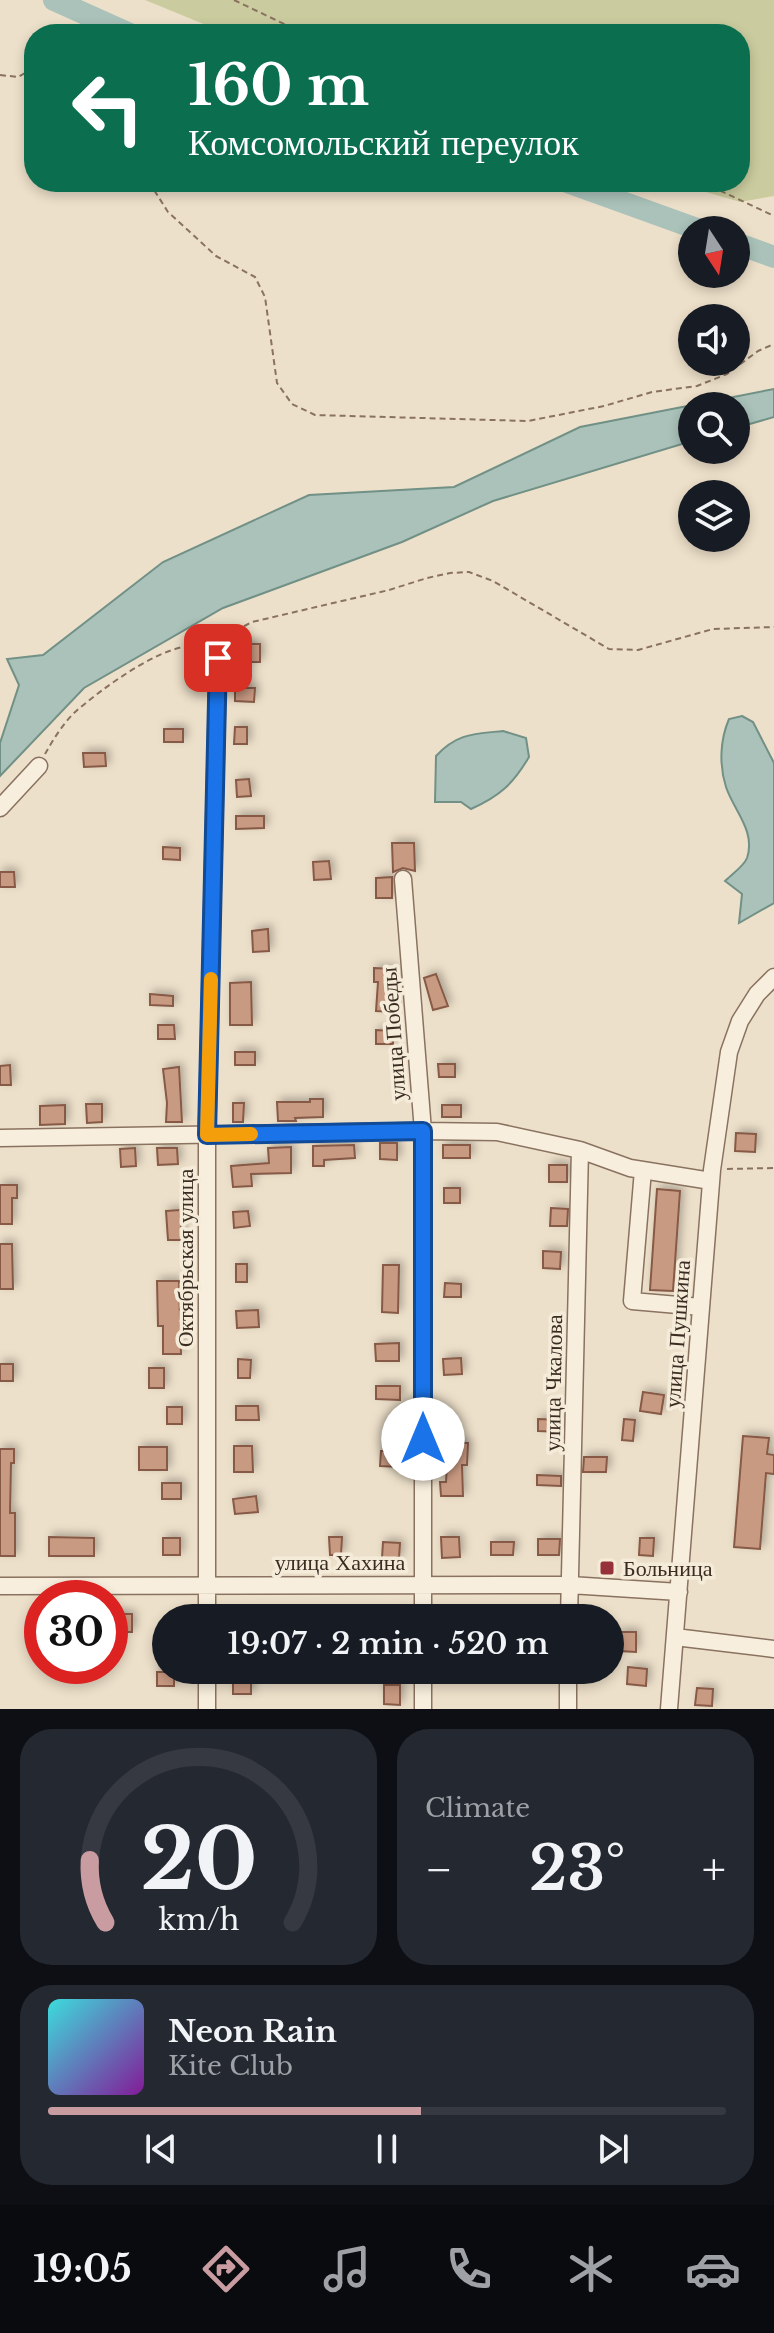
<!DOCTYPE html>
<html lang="en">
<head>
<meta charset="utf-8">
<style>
  body { margin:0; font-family:"Libre Baskerville",serif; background:#242831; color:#f1f3f6; height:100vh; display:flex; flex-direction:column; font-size:30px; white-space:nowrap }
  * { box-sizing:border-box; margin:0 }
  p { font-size:26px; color:#9ea1a6 }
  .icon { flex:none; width:44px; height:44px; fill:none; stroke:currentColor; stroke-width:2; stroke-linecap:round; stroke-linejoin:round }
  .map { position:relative; height:1709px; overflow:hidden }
  .details { display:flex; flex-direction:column; gap:20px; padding:20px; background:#0d0f14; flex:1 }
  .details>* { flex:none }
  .top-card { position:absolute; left:24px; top:24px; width:726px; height:168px; border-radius:32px; box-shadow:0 4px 12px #0003; background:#0b6e4f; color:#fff; overflow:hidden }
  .needle { width:52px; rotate:168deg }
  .fabs { position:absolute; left:678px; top:216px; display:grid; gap:16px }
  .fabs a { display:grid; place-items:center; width:72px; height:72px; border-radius:50%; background:#171b24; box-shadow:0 4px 12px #0003; font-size:40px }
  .speed { position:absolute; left:24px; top:1580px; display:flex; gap:16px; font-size:40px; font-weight:700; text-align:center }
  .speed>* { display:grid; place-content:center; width:104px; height:104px; border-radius:50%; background:#171b24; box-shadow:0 4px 12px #0003; line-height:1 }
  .speed .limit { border:12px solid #d22; background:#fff; color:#111 }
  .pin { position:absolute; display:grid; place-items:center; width:68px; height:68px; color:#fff; margin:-34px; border-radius:16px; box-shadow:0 4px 12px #0006 }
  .me { position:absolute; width:88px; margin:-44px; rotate:0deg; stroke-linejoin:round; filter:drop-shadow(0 0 6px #0008) }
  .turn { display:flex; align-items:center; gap:28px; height:168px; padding:0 32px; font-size:36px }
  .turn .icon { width:104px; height:104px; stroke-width:2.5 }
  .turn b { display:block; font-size:56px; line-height:68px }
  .big { font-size:60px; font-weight:600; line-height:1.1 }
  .details .card { flex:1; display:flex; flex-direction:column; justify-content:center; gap:12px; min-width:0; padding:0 28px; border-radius:32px; background:#242831 }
  .details .dial { align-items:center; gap:0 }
  .dial svg { height:208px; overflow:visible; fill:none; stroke:#363941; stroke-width:7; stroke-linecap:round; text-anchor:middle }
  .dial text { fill:#f1f3f6; stroke:none }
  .song { display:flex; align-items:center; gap:24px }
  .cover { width:96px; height:96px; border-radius:12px; background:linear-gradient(135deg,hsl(180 70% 55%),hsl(290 70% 35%)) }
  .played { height:8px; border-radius:4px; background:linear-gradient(90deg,#c89ca1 55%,#363941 55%) }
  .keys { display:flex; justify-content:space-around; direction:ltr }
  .heat { display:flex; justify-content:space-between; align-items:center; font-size:44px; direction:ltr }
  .details .tiles { flex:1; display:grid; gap:20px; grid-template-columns:1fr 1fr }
  .card:last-child { grid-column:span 2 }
  .trip { position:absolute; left:152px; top:1604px; width:472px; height:80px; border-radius:40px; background:#171b24; box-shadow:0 4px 12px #0003; font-weight:600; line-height:80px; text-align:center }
  .dock { display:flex; height:128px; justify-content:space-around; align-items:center; background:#090b0e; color:#9ea1a6 }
  .dock .icon { width:56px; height:56px }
  .dock .active { color:#c89ca1 }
  .dock b { font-size:36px; color:#f1f3f6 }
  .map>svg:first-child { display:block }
  .green { fill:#cacb9e }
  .water { fill:#aac2b9; stroke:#719086; stroke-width:2 }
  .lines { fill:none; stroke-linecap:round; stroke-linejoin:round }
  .river { stroke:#aac2b9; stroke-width:22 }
  .building { fill:#c99a82; stroke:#875a46; stroke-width:2; filter:url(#shadow) }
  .minor-casing { stroke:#89725f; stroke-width:19 }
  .path { stroke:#89725f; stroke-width:2; stroke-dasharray:6 4; stroke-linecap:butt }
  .minor { stroke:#f8eedd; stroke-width:16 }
  .route-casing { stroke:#114b97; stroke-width:20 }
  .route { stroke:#1a73e8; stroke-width:14 }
  .slow { stroke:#f59e0b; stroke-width:14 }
  .poi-dot { fill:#96313a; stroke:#f5ebd9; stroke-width:3 }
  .labels { text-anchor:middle; stroke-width:7; stroke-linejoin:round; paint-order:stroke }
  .street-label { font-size:22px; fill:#3b2c22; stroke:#f5ebd9 }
  .poi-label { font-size:22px; fill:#3b2c22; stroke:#f5ebd9; text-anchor:start }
</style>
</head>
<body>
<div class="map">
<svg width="774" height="1709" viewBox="0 0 774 1709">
  <defs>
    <filter id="shadow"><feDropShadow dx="3.5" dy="-3.5" stdDeviation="4" flood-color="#0004"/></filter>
  </defs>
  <rect width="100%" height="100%" fill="#ede0ca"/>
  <path class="green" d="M145,0H774V196L740,202L672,182H740V34H228Z"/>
  <path class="water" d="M774,389V417L736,428V406H692V441L493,501L402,542L223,608L84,688L0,776V743L19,685L7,659L43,655L163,562L309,495L454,487L580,427Z
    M742,716L753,722L774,763V903L739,923L742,894L725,881C731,875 744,866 747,858C756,831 734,811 726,787C719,765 720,740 729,719Z
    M503,731L526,738L529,757C513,784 500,796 471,809L461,802H435L436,756C457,733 474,734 503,731Z"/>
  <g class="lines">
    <path class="river" d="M54,0L130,34
      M567,182L700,230
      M736,243L774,257"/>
  </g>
  <path class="building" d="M237,644H260V662H237Z
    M235,688H255L254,702L235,701Z
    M235,727H247V744H234Z
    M164,729H183V742H164Z
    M83,753H105L106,766L84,767Z
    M249,779L251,796L237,797L236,780Z
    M236,816H264V828L236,829Z
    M392,843H414L415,871L403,868L393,872Z
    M163,847L180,848V860L163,859Z
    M329,861L331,879L314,880L313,862Z
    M0,872H14L15,887H0Z
    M392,877V898H376V878Z
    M268,929L269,951L253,952L252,931Z
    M374,968L394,969L393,1012L376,1011L378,982H374Z
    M436,974L448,1006L433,1010L424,978Z
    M251,982L252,1025H230V983Z
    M150,994L173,996V1006L150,1005Z
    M158,1025H174L175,1039H158Z
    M376,1030L393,1031V1044H376Z
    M235,1052H255V1065H235Z
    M438,1064H455V1077H439Z
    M10,1065L11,1085H0V1066Z
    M179,1067L182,1122H166L167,1103L163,1069Z
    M310,1099H323V1117L295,1118L296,1121H278L277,1102H310Z
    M233,1103H244L243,1122H233Z
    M86,1104H102V1122L87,1123Z
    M65,1105V1124L40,1125V1106Z
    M442,1105H461V1117H442Z
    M736,1133L756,1134L755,1152L735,1151Z
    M380,1143H397V1160L380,1159Z
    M354,1145L355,1158L324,1160V1166H313V1146Z
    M443,1145H470V1158H443Z
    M291,1147V1173L251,1174L252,1186L233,1187L231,1166L269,1163L268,1148Z
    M135,1148L136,1166L121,1167L120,1149Z
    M157,1148H177L178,1164L158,1165Z
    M549,1165H567V1182H549Z
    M0,1185H17V1198H12V1224H0Z
    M444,1188H460V1203H444Z
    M657,1189L680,1191L673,1291L650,1290Z
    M551,1208L568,1209L567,1226H550Z
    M180,1210L182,1240H168L166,1211Z
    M248,1211L250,1226L234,1228L233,1212Z
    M0,1244H12L13,1289H0Z
    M543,1251L561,1252L560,1269L543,1268Z
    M236,1264H247V1282H236Z
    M383,1265H399L398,1313L382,1312Z
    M157,1281H179L181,1354H163V1326H158Z
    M445,1283L461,1284V1297H444Z
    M258,1310L259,1327L237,1328L236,1311Z
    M399,1343V1361H376L375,1344Z
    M461,1358L462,1374L444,1375L443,1359Z
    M238,1359L251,1360L250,1378H238Z
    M0,1364H13V1381H0Z
    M149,1368H164V1388H149Z
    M376,1386H400V1400L376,1399Z
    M643,1392L664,1395L661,1414L640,1411Z
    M236,1406H258L259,1420H236Z
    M167,1407H182V1424H167Z
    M538,1419L562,1420V1432L538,1431Z
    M624,1419L635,1420L633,1441L622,1440Z
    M387,1426H400V1467L380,1466L381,1451H386Z
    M743,1436L769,1438L767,1454L774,1455V1474L766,1473L760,1549L734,1547Z
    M448,1443H468L467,1465H462L463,1496H441L440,1482H446Z
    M234,1446H252L253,1472H234Z
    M139,1447H167V1470H139Z
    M0,1449H14V1463H11L10,1513H15V1556H0Z
    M584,1457H607L606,1472H583Z
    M537,1475L561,1476V1486L537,1485Z
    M162,1483H181V1499H162Z
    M256,1496L258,1512L235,1514L233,1499Z
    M49,1537L94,1538V1556H49Z
    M329,1537H342L341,1555H330Z
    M441,1537H459L460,1557L442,1558Z
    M163,1538H180V1555H163Z
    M640,1538H654L653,1556L639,1555Z
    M538,1539H560L559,1555H538Z
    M383,1542L400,1543L399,1559L382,1558Z
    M491,1542H514L513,1555H491Z
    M114,1614H132V1632H114Z
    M620,1632H636V1652L619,1651Z
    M628,1667L647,1669L646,1686L627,1684Z
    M157,1672H174V1686H157Z
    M233,1680H251V1694H233Z
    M384,1685H400V1705L384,1704Z
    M697,1688L713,1689L712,1706L695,1705Z"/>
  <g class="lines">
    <defs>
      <path id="minor" d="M0,808L39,766
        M403,879L423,1131V1618
        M0,1138L423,1131L497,1132L580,1150L630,1168L711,1181
        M643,1170L632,1301L701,1307
        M0,1586L570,1585L679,1592
        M207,1618V1135L218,658
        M569,1618L580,1150
        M675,1637L774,1649
        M207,1709V1670
        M423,1709V1670
        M568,1709V1670
        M669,1709L712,1170L729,1052L740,1021L757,994L774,977"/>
    </defs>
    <use href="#minor" class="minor-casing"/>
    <path class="path" d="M234,0L305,34
      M0,75L18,77L34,68
      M149,182L168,212L216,256L255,277L265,297L277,383L292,404L315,415L528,421L604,406L652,392L697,386L727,374L758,351L774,344
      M702,182L774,216
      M220,644L235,631L252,622L389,590L427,578L450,573L469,572L493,581L609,649L638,650L713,629L774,627
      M45,754C53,740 62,725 74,713C96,693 179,629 208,650
      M727,1169L774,1168"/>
    <use href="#minor" class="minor"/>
  </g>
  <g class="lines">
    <defs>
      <path id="route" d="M218,658L207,1135L423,1131V1439"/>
    </defs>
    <use href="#route" class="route-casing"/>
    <use href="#route" class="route"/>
    <path class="slow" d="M211,979L207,1135L251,1134"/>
  </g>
  <rect class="poi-dot" x="599" y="1560" width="16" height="16" rx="4"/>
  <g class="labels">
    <g class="street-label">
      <text transform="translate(393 1034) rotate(-94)" y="8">улица Победы</text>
      <text transform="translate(185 1258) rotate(-90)" y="8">Октябрьская улица</text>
      <text transform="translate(677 1334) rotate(-86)" y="8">улица Пушкина</text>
      <text transform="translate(553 1383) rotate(-89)" y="8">улица Чкалова</text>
      <text x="340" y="1570">улица Хахина</text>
    </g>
    <g class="poi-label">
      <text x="623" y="1576">Больница</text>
    </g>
  </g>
</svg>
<div class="fabs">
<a><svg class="needle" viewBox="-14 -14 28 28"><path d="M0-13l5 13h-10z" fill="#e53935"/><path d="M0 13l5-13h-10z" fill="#9ea1a6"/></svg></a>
<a><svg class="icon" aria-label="sound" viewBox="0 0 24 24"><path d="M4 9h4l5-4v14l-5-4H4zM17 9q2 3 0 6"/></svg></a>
<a><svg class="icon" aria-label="search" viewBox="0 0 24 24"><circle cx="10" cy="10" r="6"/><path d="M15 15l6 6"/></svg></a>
<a><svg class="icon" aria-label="layers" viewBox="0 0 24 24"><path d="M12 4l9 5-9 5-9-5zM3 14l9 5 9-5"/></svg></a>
</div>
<div class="speed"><div class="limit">30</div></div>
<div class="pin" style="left:218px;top:658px;background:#d93025"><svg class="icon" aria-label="arrive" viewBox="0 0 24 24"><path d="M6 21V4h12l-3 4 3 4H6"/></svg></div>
<svg class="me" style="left:423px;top:1439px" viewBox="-20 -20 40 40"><circle r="19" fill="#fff"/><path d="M0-13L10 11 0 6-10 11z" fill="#1a73e8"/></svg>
<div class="trip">19:07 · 2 min · 520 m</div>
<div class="top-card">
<div class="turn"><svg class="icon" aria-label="left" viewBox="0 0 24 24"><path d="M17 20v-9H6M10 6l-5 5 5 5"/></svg><div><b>160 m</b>Комсомольский переулок</div></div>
</div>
</div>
<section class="details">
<div class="tiles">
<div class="card dial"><svg viewBox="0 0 100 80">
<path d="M14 69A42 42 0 1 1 86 69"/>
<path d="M14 69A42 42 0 0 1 8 45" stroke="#c89ca1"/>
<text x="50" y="56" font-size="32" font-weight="700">20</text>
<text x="50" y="72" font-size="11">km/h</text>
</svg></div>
<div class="card"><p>Climate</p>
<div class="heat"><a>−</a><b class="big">23°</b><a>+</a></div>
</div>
<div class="card">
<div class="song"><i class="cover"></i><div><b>Neon Rain</b><p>Kite Club</p></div></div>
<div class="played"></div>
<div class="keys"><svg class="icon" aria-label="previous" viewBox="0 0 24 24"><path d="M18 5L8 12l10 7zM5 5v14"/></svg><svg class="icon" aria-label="pause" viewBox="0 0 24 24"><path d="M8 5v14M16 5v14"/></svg><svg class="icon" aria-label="next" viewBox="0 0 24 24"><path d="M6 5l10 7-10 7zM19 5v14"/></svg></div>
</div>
</div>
</section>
<nav class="dock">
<b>19:05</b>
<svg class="icon active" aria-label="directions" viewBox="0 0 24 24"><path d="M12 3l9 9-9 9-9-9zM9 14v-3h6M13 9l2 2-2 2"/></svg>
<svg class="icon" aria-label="music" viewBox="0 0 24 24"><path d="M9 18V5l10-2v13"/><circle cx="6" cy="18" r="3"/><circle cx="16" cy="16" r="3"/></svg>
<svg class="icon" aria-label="phone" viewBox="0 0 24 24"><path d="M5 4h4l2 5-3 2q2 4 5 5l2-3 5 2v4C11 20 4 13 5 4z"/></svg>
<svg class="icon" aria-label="climate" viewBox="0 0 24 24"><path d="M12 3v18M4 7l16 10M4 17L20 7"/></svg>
<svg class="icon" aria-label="car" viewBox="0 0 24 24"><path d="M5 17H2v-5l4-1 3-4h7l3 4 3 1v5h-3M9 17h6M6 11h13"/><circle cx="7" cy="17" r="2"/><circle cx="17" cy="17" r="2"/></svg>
</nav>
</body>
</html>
